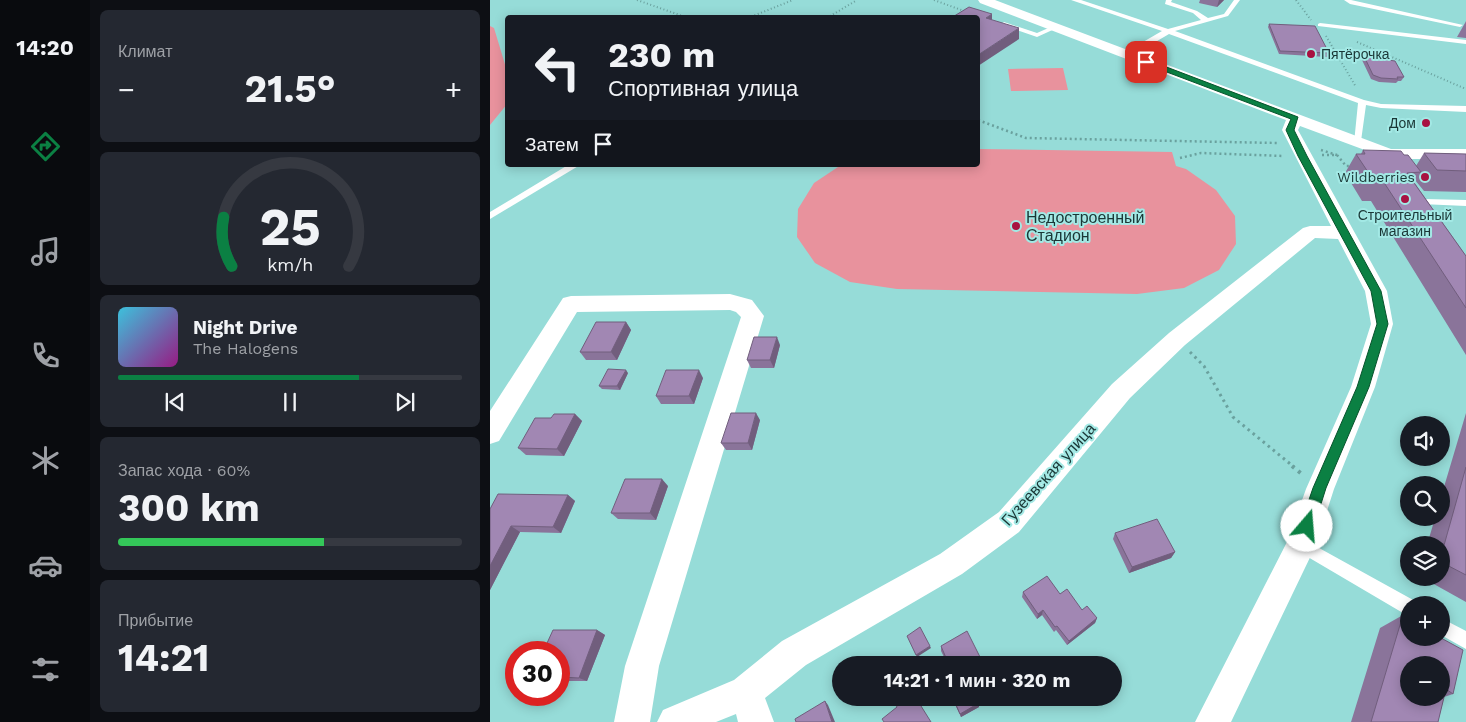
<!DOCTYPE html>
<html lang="ru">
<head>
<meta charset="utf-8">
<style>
  body { margin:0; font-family:"Work Sans",sans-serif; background:#242831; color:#f1f3f6; height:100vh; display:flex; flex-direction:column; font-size:19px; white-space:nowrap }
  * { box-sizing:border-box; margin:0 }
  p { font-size:16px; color:#9ea1a6 }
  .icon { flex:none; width:28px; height:28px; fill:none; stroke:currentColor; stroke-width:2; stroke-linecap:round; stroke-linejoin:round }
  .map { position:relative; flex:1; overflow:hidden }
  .panel { display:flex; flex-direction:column; gap:10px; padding:10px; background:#0d0f14; width:400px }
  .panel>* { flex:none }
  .guide { position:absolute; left:15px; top:15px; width:475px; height:152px; border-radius:5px; box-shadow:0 2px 12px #0003; background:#171b24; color:#f1f3f6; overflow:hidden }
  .tools { position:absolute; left:910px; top:416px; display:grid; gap:10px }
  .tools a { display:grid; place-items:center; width:50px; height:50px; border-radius:50%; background:#171b24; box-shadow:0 2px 12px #0003; font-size:25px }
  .speed { position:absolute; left:15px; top:641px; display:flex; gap:10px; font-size:25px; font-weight:700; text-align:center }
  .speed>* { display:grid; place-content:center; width:65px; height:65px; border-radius:50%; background:#171b24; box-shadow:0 2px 12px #0003; line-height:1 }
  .speed .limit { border:8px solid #d22; background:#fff; color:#111 }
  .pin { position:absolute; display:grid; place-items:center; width:42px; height:42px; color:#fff; margin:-21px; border-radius:10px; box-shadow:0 2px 8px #0006 }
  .me { position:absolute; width:55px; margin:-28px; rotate:18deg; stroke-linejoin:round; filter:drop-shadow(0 0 4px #0008) }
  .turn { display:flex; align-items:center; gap:18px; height:105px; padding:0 20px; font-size:22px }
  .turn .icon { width:65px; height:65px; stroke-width:2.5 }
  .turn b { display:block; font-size:35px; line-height:42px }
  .then { display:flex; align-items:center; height:48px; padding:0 20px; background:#0003; gap:10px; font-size:19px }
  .big { font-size:38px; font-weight:700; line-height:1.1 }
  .panel .card { flex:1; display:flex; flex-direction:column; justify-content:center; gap:8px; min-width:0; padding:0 18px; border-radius:8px; background:#242831 }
  .panel .dial { align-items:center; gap:0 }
  .dial svg { height:130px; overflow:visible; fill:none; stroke:#363941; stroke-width:7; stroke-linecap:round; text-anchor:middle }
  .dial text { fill:#f1f3f6; stroke:none }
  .song { display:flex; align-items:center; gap:15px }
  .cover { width:60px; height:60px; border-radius:8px; background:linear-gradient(135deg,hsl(190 70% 55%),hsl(310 70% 35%)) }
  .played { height:5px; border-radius:2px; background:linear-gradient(90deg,#0b8043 70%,#363941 70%) }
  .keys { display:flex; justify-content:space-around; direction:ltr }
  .heat { display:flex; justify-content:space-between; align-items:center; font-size:28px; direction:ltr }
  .charge { height:8px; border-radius:4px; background:linear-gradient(90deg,#34c759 60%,#363941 0) }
  .trip { position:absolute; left:342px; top:656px; width:290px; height:50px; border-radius:25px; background:#171b24; box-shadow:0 2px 12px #0003; font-weight:700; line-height:50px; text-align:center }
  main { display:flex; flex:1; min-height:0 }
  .tab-bar { display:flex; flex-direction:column; width:90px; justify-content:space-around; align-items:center; background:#090b0e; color:#9ea1a6 }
  .tab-bar .icon { width:35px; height:35px }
  .tab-bar .on { color:#0b8043 }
  .tab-bar b { font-size:22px; color:#f1f3f6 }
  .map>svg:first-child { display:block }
  .green { fill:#e8929d }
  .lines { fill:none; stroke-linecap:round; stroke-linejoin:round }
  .path-far3 { stroke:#6aa19e; stroke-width:2; stroke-dasharray:1 2.5; stroke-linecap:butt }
  .path-far2 { stroke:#6aa19e; stroke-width:2.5; stroke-dasharray:2 3; stroke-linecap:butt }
  .path-far1 { stroke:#6aa19e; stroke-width:3; stroke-dasharray:2.5 4; stroke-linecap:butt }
  .path { stroke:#6aa19e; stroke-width:4; stroke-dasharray:3 5; stroke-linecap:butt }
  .lane { fill:#fff; fill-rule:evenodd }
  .street { fill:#fff; fill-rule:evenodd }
  .wall { fill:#8a749a }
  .shaded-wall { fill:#715e7d }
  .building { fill:#a187b3; stroke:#715e7d; fill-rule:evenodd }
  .route { fill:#0b8043; stroke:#07532c }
  .poi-dot { fill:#a81241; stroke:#a3e9e5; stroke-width:2 }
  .labels { text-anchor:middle; stroke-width:4; stroke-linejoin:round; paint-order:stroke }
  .far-poi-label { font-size:14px; fill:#1a3736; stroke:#a3e9e5; text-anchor:end }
  .poi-label { font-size:16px; fill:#1a3736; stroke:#a3e9e5; text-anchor:start }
  .street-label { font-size:16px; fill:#1a3736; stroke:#a3e9e5 }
</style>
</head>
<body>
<main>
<nav class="tab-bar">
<b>14:20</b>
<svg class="icon on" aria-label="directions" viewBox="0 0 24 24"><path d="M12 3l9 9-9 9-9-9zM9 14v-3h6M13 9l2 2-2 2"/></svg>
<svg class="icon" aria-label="music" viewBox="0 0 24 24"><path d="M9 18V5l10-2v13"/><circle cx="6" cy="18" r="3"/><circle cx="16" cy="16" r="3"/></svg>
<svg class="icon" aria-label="phone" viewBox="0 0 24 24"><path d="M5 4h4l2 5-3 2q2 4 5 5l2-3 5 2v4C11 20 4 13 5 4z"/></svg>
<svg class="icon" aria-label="climate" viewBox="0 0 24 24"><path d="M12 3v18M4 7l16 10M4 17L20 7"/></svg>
<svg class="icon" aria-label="car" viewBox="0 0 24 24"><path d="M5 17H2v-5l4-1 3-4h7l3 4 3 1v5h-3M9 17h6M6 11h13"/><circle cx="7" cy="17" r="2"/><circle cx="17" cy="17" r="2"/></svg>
<svg class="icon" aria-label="filters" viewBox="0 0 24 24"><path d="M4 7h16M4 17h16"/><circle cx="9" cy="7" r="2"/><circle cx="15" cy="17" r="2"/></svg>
</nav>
<section class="panel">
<div class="card"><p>Климат</p>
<div class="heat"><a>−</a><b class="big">21.5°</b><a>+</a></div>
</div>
<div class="card dial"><svg viewBox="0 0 100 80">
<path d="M14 69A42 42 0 1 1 86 69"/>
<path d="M14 69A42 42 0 0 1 9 39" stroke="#0b8043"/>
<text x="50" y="56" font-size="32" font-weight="700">25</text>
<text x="50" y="72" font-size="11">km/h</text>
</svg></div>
<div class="card">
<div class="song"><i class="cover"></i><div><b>Night Drive</b><p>The Halogens</p></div></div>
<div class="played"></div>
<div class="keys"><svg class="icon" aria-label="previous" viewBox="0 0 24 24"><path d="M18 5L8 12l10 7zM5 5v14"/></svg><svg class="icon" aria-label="pause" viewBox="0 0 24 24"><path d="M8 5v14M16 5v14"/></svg><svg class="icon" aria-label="next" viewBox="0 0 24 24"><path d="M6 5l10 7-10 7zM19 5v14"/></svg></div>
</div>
<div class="card"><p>Запас хода · 60%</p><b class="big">300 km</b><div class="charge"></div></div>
<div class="card"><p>Прибытие</p><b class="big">14:21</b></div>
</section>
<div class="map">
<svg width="976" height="722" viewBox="0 0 976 722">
  <rect width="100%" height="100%" fill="#96dcd8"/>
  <path class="green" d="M0,26L4,28L17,71L18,103L0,125Z
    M573,68L578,90L521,91L518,69Z
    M488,149L682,152L686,166L696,169L726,190L745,216L746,244L729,270L694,288L647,294L407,289L360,282L325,263L307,237L308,209L324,183L351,165H488Z"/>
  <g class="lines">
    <path class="path-far3" d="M147,0L198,18
      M444,0L474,11
      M806,0L821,20
      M258,18L303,0
      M337,18L367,0
      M836,36L866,87
      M867,42L976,89"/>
    <path class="path-far2" d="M488,120L536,138L788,143
      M831,150L847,155
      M832,155H847L856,166H863
      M690,158L711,153L794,156"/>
    <path class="path-far1" d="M700,352L714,366L743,417L804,467"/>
    <path class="path" d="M802,466L813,475"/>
    <path class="lane" d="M581,0H591L678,29L711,20L703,13L675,4L676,0H682L681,2L707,11L718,18L734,14L744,0H750L738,16L685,31L874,100L891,104L976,106V112L891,108L876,105L871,141L867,144L864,143L868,103L679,34L640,57H634V53L672,31Z
      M854,0H861L973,25L970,27L860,4Z
      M514,22L547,33L563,26L569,27L547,37L512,25L511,24Z
      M830,23L976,40V44L828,26V24Z
      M78,165H90L0,219V212Z
      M934,199L976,200V206L931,204L929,202Z
      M811,538L925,601L926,605H919V615L913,613L806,550L803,545L806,540Z
      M951,618L976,631V649L951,635Z"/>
    <path class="street" d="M488,0H505L901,149H976V159H899L810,126L808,130L897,291L903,324L885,387L844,489L826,545L741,722H705L798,540L816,489L861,387L881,324L875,291L848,239L825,238L695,345L640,398L529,532L472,574L316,665L275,698L284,722H248L246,714L226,722H167L173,710L244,680L292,641L450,554L509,512L622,384L679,333L813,228L820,226H841L792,130L796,120L490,3Z
      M240,294L262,300L274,316L169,666L160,722H124L135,666L251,317L246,312L240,310L87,312L9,441L0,444V411L73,298L81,296Z"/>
  </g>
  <path class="wall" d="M710,0H734L727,7L709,3Z
    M976,21V38L967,37L975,23Z
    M779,24L839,53L837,57L789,54L778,27Z
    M874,56L898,60L914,77L911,81H908L906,83L889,82L881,79L872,60Z
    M873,150L914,155L926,166L934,153L976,154V192L934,191L925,180L924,182L976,256V355L881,201H872L855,173L866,154H871Z
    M136,322L141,330L127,360H96L90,352Z
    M290,345L284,368H261L257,360Z
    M138,373L130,390L112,389L109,386Z
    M213,378L204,404H171L166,396Z
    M976,413V602L933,578H951V545H937L945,518H951V497Z
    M85,414L92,421L74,456L36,455L28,448Z
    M270,420L262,450H236L231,443Z
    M178,486L166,520L128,519L121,513Z
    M78,495L85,501L71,533L30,532L0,590V509Z
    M625,533L685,552L681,558L639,573L623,539Z
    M533,592L570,594L592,610L607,618L605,623L577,645L566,630L564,632L552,615L547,619L532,597Z
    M913,615L963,694L954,697L948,722H861L890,628Z
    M107,630L115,635L97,681H69V652Z
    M451,646L494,665H458L451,651Z
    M462,698H486L489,703V707L471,717Z"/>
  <path class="shaded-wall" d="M729,0H734L727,7Z
    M502,14V25L496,18Z
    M529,28V39L488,66V55Z
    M136,322L141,330L127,360L121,352Z
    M287,337L290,345L284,368L280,360Z
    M136,370L138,373L130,390L127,386Z
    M209,370L213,378L204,404L199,396Z
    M266,413L270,420L262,450L258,443Z
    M85,414L92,421L74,456L67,449Z
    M172,479L178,486L166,520L160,513Z
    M78,495L85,501L71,533L63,527Z
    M21,526L30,532L0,590V566Z
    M685,552L681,558L639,573L642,567Z
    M553,610L552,615L547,619L548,614Z
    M607,618L605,623L577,645L579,641Z
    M107,630L115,635L97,681L89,678Z
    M440,646L441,648L427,657L426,655Z
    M335,701L338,705L345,722H342Z
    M489,703V707L471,717L470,714Z"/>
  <path class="building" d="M479,7L502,14L496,18L529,28L488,55V18H461Z
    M779,24L825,26L839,53L790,51Z
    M874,56L897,58L898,60L905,61L914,77H907L908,79L891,78L883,75Z
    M873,150L911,151L914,155H918L931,172L917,173L976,256V308L893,181H884L866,154H875Z
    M934,153L976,154V171L947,170Z
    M106,322H136L121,352H90Z
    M264,337H287L280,360H257Z
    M118,369L136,370L127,386H109Z
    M176,370H209L199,396H166Z
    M241,413H266L258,443H231Z
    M64,414H85L67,449L28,448L45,418H61Z
    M976,467V575L951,562V556Z
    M135,479H172L160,513H121Z
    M8,494L78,495L63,527L21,526L0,566V509Z
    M667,519L685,552L642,567L625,533Z
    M557,576L570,594L577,589L592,610L597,606L607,618L579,641L567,626L565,627L553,610L548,614L533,592Z
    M913,615L919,619V638H951L973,650L963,694L956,689L948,722H881ZM919,665H951V698H919Z
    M430,627L440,646L426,655L417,636Z
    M63,630H107L89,678L69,677V652H53Z
    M477,631L494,665H459L451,646Z
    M403,698H426L441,722H394L392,719L407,707Z
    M463,698H486L489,703L470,714Z
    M335,701L342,722H306L305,719Z"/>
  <path class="route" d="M653,60H658L808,117L804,130L817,156L891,291L898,324L879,387L836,488L824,526L822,531L817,533L812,531L810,526L823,488L867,387L887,324L881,291L808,156L796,130L801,119L653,63Z"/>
  <g class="poi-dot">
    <circle cx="821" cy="54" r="5"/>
    <circle cx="936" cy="123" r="5"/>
    <circle cx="935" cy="177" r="5"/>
    <circle cx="915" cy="199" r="5"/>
    <circle cx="526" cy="226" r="5"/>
  </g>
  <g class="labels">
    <g class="far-poi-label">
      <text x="831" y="59" text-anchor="start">Пятёрочка</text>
      <text x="926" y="128">Дом</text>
      <text x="925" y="182">Wildberries</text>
      <text x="915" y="220" text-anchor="middle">Строительный<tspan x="915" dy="16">магазин</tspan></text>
    </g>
    <g class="poi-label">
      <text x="536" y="223">Недостроенный<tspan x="536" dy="18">Стадион</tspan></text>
    </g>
    <g class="street-label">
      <text transform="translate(558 474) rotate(-48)" y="6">Гузеевская улица</text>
    </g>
  </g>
</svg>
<div class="tools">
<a><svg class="icon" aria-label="sound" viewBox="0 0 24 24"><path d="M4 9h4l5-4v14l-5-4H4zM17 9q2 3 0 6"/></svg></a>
<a><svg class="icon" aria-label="search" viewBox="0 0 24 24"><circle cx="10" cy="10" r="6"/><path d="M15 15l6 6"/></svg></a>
<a><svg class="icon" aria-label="layers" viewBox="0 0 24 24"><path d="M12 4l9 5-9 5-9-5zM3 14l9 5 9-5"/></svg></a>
<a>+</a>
<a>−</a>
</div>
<div class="speed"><div class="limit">30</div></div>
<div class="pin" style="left:656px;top:62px;background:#d93025"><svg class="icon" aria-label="arrive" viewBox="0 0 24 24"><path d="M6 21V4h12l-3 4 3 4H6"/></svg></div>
<svg class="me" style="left:817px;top:526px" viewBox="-20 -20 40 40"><circle r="19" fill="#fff"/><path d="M0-13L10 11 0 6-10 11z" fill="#0b8043"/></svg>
<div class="trip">14:21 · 1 мин · 320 m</div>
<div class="guide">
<div class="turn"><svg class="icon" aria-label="left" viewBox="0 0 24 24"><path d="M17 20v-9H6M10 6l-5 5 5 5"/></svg><div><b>230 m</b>Спортивная улица</div></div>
<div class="then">Затем<svg class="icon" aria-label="arrive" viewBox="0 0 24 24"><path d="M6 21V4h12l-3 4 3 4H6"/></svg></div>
</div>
</div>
</main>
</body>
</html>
